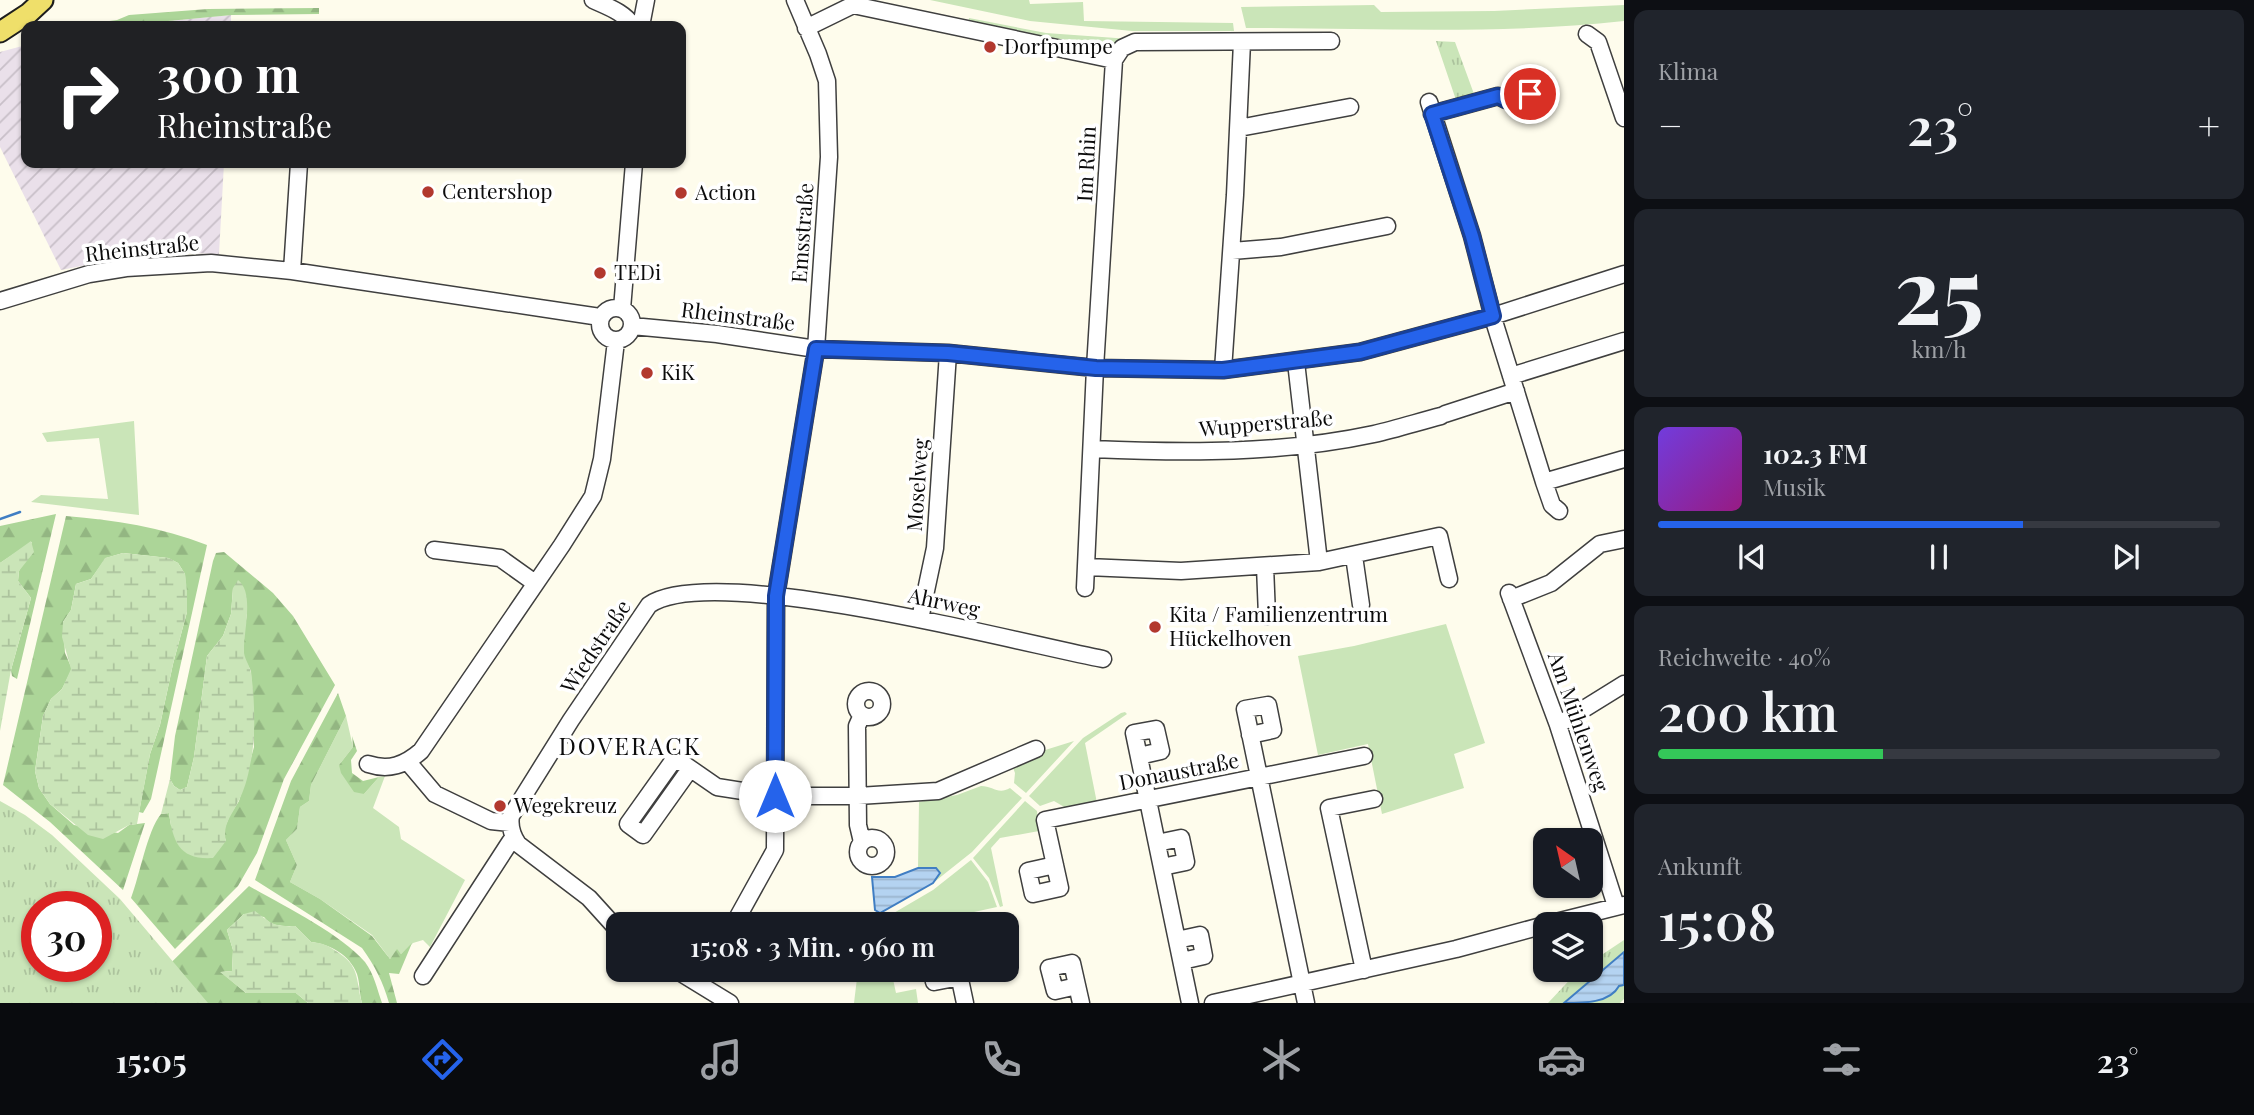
<!DOCTYPE html>
<html lang="de">
<head>
<meta charset="utf-8">
<style>
  body { margin:0; font-family:"Playfair Display",serif; background:#20242c; color:#f1f3f6; height:100vh; display:flex; flex-direction:column; font-size:26px; white-space:nowrap }
  * { box-sizing:border-box; margin:0 }
  p { font-size:23px; color:#9ea1a6 }
  .icon { flex:none; width:38px; height:38px; fill:none; stroke:currentColor; stroke-width:2; stroke-linecap:round; stroke-linejoin:round }
  .map { position:relative; flex:1; overflow:hidden }
  .sheet { display:flex; flex-direction:column; gap:10px; padding:10px; background:#0d0f14; width:630px }
  .sheet>* { flex:none }
  .top-card { position:absolute; left:21px; top:21px; width:665px; height:147px; border-radius:14px; box-shadow:0 2px 5px #0004; background:#202124; color:#fff; overflow:hidden }
  .needle { width:46px; rotate:326deg }
  .tools { position:absolute; left:1533px; top:828px; display:grid; gap:14px }
  .tools a { display:grid; place-items:center; width:70px; height:70px; border-radius:14px; background:#171b24; box-shadow:0 2px 5px #0004; font-size:35px }
  .speed { position:absolute; left:21px; top:891px; display:flex; gap:14px; font-size:35px; font-weight:700; text-align:center }
  .speed>* { display:grid; place-content:center; width:91px; height:91px; border-radius:50%; background:#171b24; box-shadow:0 2px 5px #0004; line-height:1 }
  .speed .limit { border:10px solid #d22; background:#fff; color:#111 }
  .pin { position:absolute; display:grid; place-items:center; width:60px; height:60px; color:#fff; margin:-30px; border:4px solid #fff; border-radius:50%; box-shadow:0 2px 7px #0007 }
  .me { position:absolute; width:77px; margin:-38px; rotate:0deg; stroke-linejoin:round; filter:drop-shadow(0 0 5px #0008) }
  .turn { display:flex; align-items:center; gap:24px; height:147px; padding:0 21px; font-size:32px }
  .turn .icon { width:91px; height:91px; stroke-width:2.5 }
  .turn b { display:block; font-size:49px; line-height:60px }
  .big { font-size:52px; font-weight:600; line-height:1.1 }
  .sheet .widget { flex:1; display:flex; flex-direction:column; justify-content:center; gap:10px; min-width:0; padding:0 24px; border-radius:14px; background:#20242c }
  .sheet .dial { align-items:center; gap:0 }
  .dial b { font-size:91px; line-height:1 }
  .song { display:flex; align-items:center; gap:21px }
  .cover { width:84px; height:84px; border-radius:10px; background:linear-gradient(135deg,hsl(260 70% 55%),hsl(310 70% 35%)) }
  .played { height:7px; border-radius:4px; background:linear-gradient(90deg,#2563eb 65%,#363941 65%) }
  .keys { display:flex; justify-content:space-around; direction:ltr }
  .heat { display:flex; justify-content:space-between; align-items:center; font-size:38px; direction:ltr }
  .charge { height:10px; border-radius:5px; background:linear-gradient(90deg,#34c759 40%,#363941 0) }
  .trip { position:absolute; left:606px; top:912px; width:413px; height:70px; border-radius:14px; background:#171b24; box-shadow:0 2px 5px #0004; font-weight:600; line-height:70px; text-align:center }
  .menu { display:flex; height:112px; justify-content:space-around; align-items:center; background:#090b0e; color:#9ea1a6 }
  .menu .icon { width:49px; height:49px }
  .menu .selected { color:#2563eb }
  .menu b { font-size:32px; color:#f1f3f6 }
  main { display:flex; flex:1; min-height:0 }
  .map>svg:first-child { display:block }
  .industrial { fill:url(#industrial-furrows) }
  .grass { fill:#cae5b8 }
  .forest { fill:url(#forest-firs) }
  .wetland { fill:url(#wetland-marsh) }
  .park { fill:url(#park-tufts); fill-rule:evenodd }
  .water { fill:url(#water-rules); stroke:#407ec3; stroke-width:2 }
  .lines { fill:none; stroke-linecap:round; stroke-linejoin:round }
  .stream { stroke:#407ec3; stroke-width:2.5 }
  .minor-casing { stroke:#3f3f3f; stroke-width:19 }
  .major-casing { stroke:#1d1d1d; stroke-width:23 }
  .minor { stroke:#fff; stroke-width:16 }
  .major { stroke:#efdf6a; stroke-width:19 }
  .route-casing { stroke:#184099; stroke-width:18 }
  .route { stroke:#2563eb; stroke-width:12 }
  .poi-dot { fill:#b2382e; stroke:#fff; stroke-width:2.5 }
  .labels { text-anchor:middle; stroke-width:7; stroke-linejoin:round; paint-order:stroke }
  .poi-label { font-size:21px; fill:#0c0c0c; stroke:#fff; text-anchor:start }
  .street-label { font-size:21px; fill:#0c0c0c; stroke:#fff }
  .quarter-label { font-size:24px; letter-spacing:2px; fill:#0c0c0c; stroke:#fff }
</style>
</head>
<body>
<main>
<div class="map">
<svg width="1624" height="1003" viewBox="0 0 1624 1003">
  <defs>
    <pattern id="industrial-furrows" width="10" height="10" patternUnits="userSpaceOnUse" patternTransform="scale(1.75)"><rect width="10" height="10" fill="#eae0ea"/><path d="M-1 1l2-2M0 10L10 0M9 11l2-2" fill="none" stroke="#c8bfc8"/></pattern>
    <pattern id="forest-firs" width="22" height="20" patternUnits="userSpaceOnUse" patternTransform="scale(1.75)"><rect width="22" height="20" fill="#acd598"/><path d="M5 1l3.5 6h-7zM16 11l3.5 6h-7z" fill="#93b682"/></pattern>
    <pattern id="wetland-marsh" width="20" height="14" patternUnits="userSpaceOnUse" patternTransform="scale(1.75)"><rect width="20" height="14" fill="#cae5b8"/><path d="M1 5h8M5 5V1M11 12h8M15 12V8" fill="none" stroke="#acc39d"/></pattern>
    <pattern id="park-tufts" width="24" height="20" patternUnits="userSpaceOnUse" patternTransform="scale(1.75)"><rect width="24" height="20" fill="#cae5b8"/><path d="M3 7l-1-3M5 7V3M7 7l1-3M15 17l-1-3M17 17v-4M19 17l1-3" fill="none" stroke="#acc39d"/></pattern>
    <pattern id="water-rules" width="6" height="5" patternUnits="userSpaceOnUse" patternTransform="scale(1.75)"><rect width="6" height="5" fill="#b4d3f1"/><path d="M0 2.5h6" fill="none" stroke="#9ab4cd"/></pattern>
  </defs>
  <rect width="100%" height="100%" fill="#fefcec"/>
  <path class="industrial" d="M231,15V26H115Z
    M26,45V163H224L219,254L178,253L112,260L61,270L0,147V52Z"/>
  <path class="grass" d="M930,0H1029L1030,4L1083,2L1084,21L1233,23L1234,31H1132L1030,21Z
    M1374,5L1381,12L1494,11L1624,5V21C1499,35 1372,28 1246,28L1241,7Z
    M969,18L1046,33L1130,39L1107,56L968,26Z
    M134,421L139,515L31,502L41,495L108,499L99,438L47,442L42,433Z
    M1446,624L1485,743L1454,754L1464,788L1382,814L1368,744L1318,755L1298,656L1354,646Z
    M1125,712L1127,714L1085,743L1097,803L1066,808L1054,801L1040,806L1029,796L1083,738L1121,713Z
    M346,716L353,747L339,765L364,794L379,777L385,776L373,808L399,827L401,839L465,880L430,947L423,940L413,943L401,954L397,950L390,959L372,935L320,899L290,882L297,865L286,840L297,829L300,807L309,801L311,785Z
    M1074,741L1026,793L1014,783L1015,773L1012,765L1042,751Z
    M981,786C993,786 998,795 1010,788L1022,798L972,852L933,883L940,873L936,868H918L919,802L957,795Z
    M1025,801L1037,811L1039,831L1000,838L991,848L1003,906L1000,907L989,878L973,858Z
    M971,860L988,882L997,907L919,924H875L933,890Z
    M858,970H891L896,993L916,989L918,1003H854Z"/>
  <path class="forest" d="M319,8V14L232,15L115,26H71L117,20L129,15L208,9Z
    M56,514L17,679L12,676L11,670L31,598L18,581L19,571L32,542L0,563V526Z
    M66,516C115,520 161,527 207,545L151,799L143,813L139,812L150,754L160,725L173,664L187,612L185,574L178,563L168,558L123,553L106,558L91,579L76,584L71,610L63,622L65,653L72,669L62,689L51,699L43,716L35,771L39,788L50,804L74,825L118,833L129,825L145,823L123,890L50,822L3,785Z
    M224,552L273,593L293,616L335,685L284,779L257,853L238,886L175,949L131,898C140,875 147,831 161,814L169,813L171,826L226,841L223,832L230,815L239,801L254,747L251,671L244,658L243,637L247,614L233,588L231,614L223,636L207,656L194,757L187,787L180,790L174,786L170,779L175,736L213,561L216,553Z
    M338,693L346,716L311,785L309,801L300,807L297,829L286,840L297,865L290,882L320,899L372,936L390,959L397,949L401,954L412,943L399,974L389,973L397,1003H389C383,982 375,966 362,948L255,880L291,781Z
    M352,736L357,751L351,760L352,773L363,781L379,777L364,794L354,792L341,773L339,765L353,747Z
    M249,886C282,905 341,934 365,962C374,974 377,989 382,1003H362C359,994 360,983 357,974C350,955 330,944 311,942L295,926C283,926 271,927 264,917L244,914L227,930L233,950L232,971L221,972L246,993H296L308,1003H130Z"/>
  <path class="wetland" d="M31,541L34,552L19,571L18,581L31,598L11,670L0,731V563Z
    M123,553L169,558L178,563L185,574L187,591V612L173,664L160,725L150,754L137,824L129,825L103,839L88,835L50,804L39,788L35,771L43,716L51,699L62,689L71,669L62,637L63,622L71,610L76,584L91,579L105,558Z
    M238,580C255,593 243,632 244,653C245,660 250,666 251,673C255,698 256,741 250,765C248,777 244,791 238,802C232,815 222,825 226,841L213,858C180,860 173,843 169,813L161,814L170,779L174,786L180,790L187,787L194,757L207,656L223,636L231,614L233,588Z
    M255,911C271,923 273,927 295,926L311,942C323,943 327,945 336,951C361,967 355,978 362,1003H308L296,993H246L220,972L232,971L233,950L227,930L244,914Z"/>
  <path class="park" d="M1436,41L1455,42L1474,94L1456,100Z
    M0,801L25,815L52,835L120,899L208,1003H0ZM96,906V966H37V906Z
    M1624,940V999L1620,1003H1548L1579,970H1591V962Z"/>
  <path class="water" d="M918,868H936L940,873L933,883L880,913L875,910L872,877H895Z
    M1624,952V985L1619,986C1610,1003 1584,1003 1564,1003Z"/>
  <g class="lines">
    <path class="stream" d="M0,519L20,512"/>
    <defs>
      <path id="minor" d="M593,0C608,7 624,12 633,26
        M641,26L646,0
        M806,28L853,5L1114,60L1095,368L1085,588
        M1587,34L1598,42L1624,118
        M1114,60L1122,48L1135,42L1331,41
        M1429,102L1472,236L1494,321L1544,482L1552,505L1559,511
        M1432,114L1498,96L1506,100L1530,94
        M1239,128L1350,107
        M1232,251L1281,247L1387,226
        M292,271L299,163
        M0,301L89,274L126,268L211,263L292,271L600,317
        M600 324a16 16 0 1 1 32 0a16 16 0 1 1-32 0Z
        M622,309L634,163
        M632,326L717,334L816,349L948,353L1095,368L1223,370L1360,352L1493,316L1624,274
        M1296,362L1319,562
        M1223,370L1235,195L1242,42
        M1511,376L1624,341
        M1445,414L1516,391
        M1092,449C1186,453 1281,454 1374,434C1396,429 1418,422 1441,416
        M1544,482L1624,459
        M434,550L500,558L535,583
        M1354,556L1361,605
        M1265,566L1267,616
        M1087,567L1181,571L1319,562L1439,536L1449,579
        M1509,593L1558,725L1616,906
        M1511,599L1551,583L1600,544L1624,539
        M920,619L935,548L948,353
        M856 704a13 13 0 1 1 26 0a13 13 0 1 1-26 0Z
        M862,715L857,726L858,825L862,842
        M1558,725L1624,684
        M1250,735L1273,730L1268,705L1245,709L1306,1003
        M1139,756L1161,751L1156,729L1134,733L1190,1003
        M408,762L435,794L491,821L510,823
        M368,764C389,771 405,765 421,751L562,545L593,496L602,459L616,341
        M690,769L643,835L628,824L675,758L717,787L775,796H858L938,791L1036,749
        M858 852a14 14 0 1 1 28 0a14 14 0 1 1-28 0Z
        M1157,843L1181,838L1186,862L1162,867
        M1055,865L1028,871L1033,894L1060,888L1045,820L1364,756
        M734,924L775,850L776,596L816,349L829,157L827,81L818,54L795,0
        M1548,924L1624,905
        M618,930L589,898L518,844C512,835 509,827 511,816L571,720L649,605C712,561 1019,643 1103,659
        M1177,940L1200,935L1204,956L1182,961
        M676,970L730,1003
        M932,970L934,982L960,977
        M958,970L965,1003
        M1364,970L1329,808L1374,799
        M423,976L510,842L514,839
        M1077,986L1055,991L1049,968L1072,963L1081,1003
        M1213,1003L1456,949L1545,925"/>
      <path id="major" d="M0,32L29,13L43,0"/>
    </defs>
    <use href="#minor" class="minor-casing"/>
    <use href="#major" class="major-casing"/>
    <use href="#minor" class="minor"/>
    <use href="#major" class="major"/>
  </g>
  <g class="lines">
    <defs>
      <path id="route" d="M775,796L776,596L816,349L948,353L1096,368L1223,370L1360,352L1493,316L1472,236L1432,114L1498,96L1506,100L1530,94"/>
    </defs>
    <use href="#route" class="route-casing"/>
    <use href="#route" class="route"/>
  </g>
  <g class="poi-dot">
    <circle cx="990" cy="47" r="7"/>
    <circle cx="428" cy="192" r="7"/>
    <circle cx="681" cy="193" r="7"/>
    <circle cx="600" cy="273" r="7"/>
    <circle cx="647" cy="373" r="7"/>
    <circle cx="1155" cy="627" r="7"/>
    <circle cx="500" cy="806" r="7"/>
  </g>
  <g class="labels">
    <g class="poi-label">
      <text x="1004" y="54">Dorfpumpe</text>
      <text x="442" y="199">Centershop</text>
      <text x="695" y="200">Action</text>
      <text x="614" y="280">TEDi</text>
      <text x="661" y="380">KiK</text>
      <text x="1169" y="622">Kita / Familienzentrum<tspan x="1169" dy="24">Hückelhoven</tspan></text>
      <text x="514" y="813">Wegekreuz</text>
    </g>
    <g class="street-label">
      <text transform="translate(1087 164) rotate(-87)" y="7">Im Rhin</text>
      <text transform="translate(803 233) rotate(-86)" y="7">Emsstraße</text>
      <text transform="translate(142 249) rotate(-6)" y="7">Rheinstraße</text>
      <text transform="translate(738 317) rotate(7)" y="7">Rheinstraße</text>
      <text transform="translate(1266 424) rotate(-5)" y="7">Wupperstraße</text>
      <text transform="translate(918 485) rotate(-86)" y="7">Moselweg</text>
      <text transform="translate(944 603) rotate(12)" y="7">Ahrweg</text>
      <text transform="translate(596 647) rotate(-56)" y="7">Wiedstraße</text>
      <text transform="translate(1578 722) rotate(71)" y="7">Am Mühlenweg</text>
      <text transform="translate(1179 772) rotate(-11)" y="7">Donaustraße</text>
    </g>
    <g class="quarter-label">
      <text x="630" y="755">DOVERACK</text>
    </g>
  </g>
</svg>
<div class="tools">
<a><svg class="needle" viewBox="-14 -14 28 28"><path d="M0-13l5 13h-10z" fill="#e53935"/><path d="M0 13l5-13h-10z" fill="#9ea1a6"/></svg></a>
<a><svg class="icon" aria-label="layers" viewBox="0 0 24 24"><path d="M12 4l9 5-9 5-9-5zM3 14l9 5 9-5"/></svg></a>
</div>
<div class="speed"><div class="limit">30</div></div>
<div class="pin" style="left:1530px;top:94px;background:#d93025"><svg class="icon" aria-label="arrive" viewBox="0 0 24 24"><path d="M6 21V4h12l-3 4 3 4H6"/></svg></div>
<svg class="me" style="left:775px;top:796px" viewBox="-20 -20 40 40"><circle r="19" fill="#fff"/><path d="M0-13L10 11 0 6-10 11z" fill="#2563eb"/></svg>
<div class="trip">15:08 · 3 Min. · 960 m</div>
<div class="top-card">
<div class="turn"><svg class="icon" aria-label="right" viewBox="0 0 24 24"><path d="M7 20v-9h11M14 6l5 5-5 5"/></svg><div><b>300 m</b>Rheinstraße</div></div>
</div>
</div>
<section class="sheet">
<div class="widget"><p>Klima</p>
<div class="heat"><a>−</a><b class="big">23°</b><a>+</a></div>
</div>
<div class="widget dial"><b>25</b><p>km/h</p></div>
<div class="widget">
<div class="song"><i class="cover"></i><div><b>102.3 FM</b><p>Musik</p></div></div>
<div class="played"></div>
<div class="keys"><svg class="icon" aria-label="previous" viewBox="0 0 24 24"><path d="M18 5L8 12l10 7zM5 5v14"/></svg><svg class="icon" aria-label="pause" viewBox="0 0 24 24"><path d="M8 5v14M16 5v14"/></svg><svg class="icon" aria-label="next" viewBox="0 0 24 24"><path d="M6 5l10 7-10 7zM19 5v14"/></svg></div>
</div>
<div class="widget"><p>Reichweite · 40%</p><b class="big">200 km</b><div class="charge"></div></div>
<div class="widget"><p>Ankunft</p><b class="big">15:08</b></div>
</section>
</main>
<nav class="menu">
<b>15:05</b>
<svg class="icon selected" aria-label="directions" viewBox="0 0 24 24"><path d="M12 3l9 9-9 9-9-9zM9 14v-3h6M13 9l2 2-2 2"/></svg>
<svg class="icon" aria-label="music" viewBox="0 0 24 24"><path d="M9 18V5l10-2v13"/><circle cx="6" cy="18" r="3"/><circle cx="16" cy="16" r="3"/></svg>
<svg class="icon" aria-label="phone" viewBox="0 0 24 24"><path d="M5 4h4l2 5-3 2q2 4 5 5l2-3 5 2v4C11 20 4 13 5 4z"/></svg>
<svg class="icon" aria-label="climate" viewBox="0 0 24 24"><path d="M12 3v18M4 7l16 10M4 17L20 7"/></svg>
<svg class="icon" aria-label="car" viewBox="0 0 24 24"><path d="M5 17H2v-5l4-1 3-4h7l3 4 3 1v5h-3M9 17h6M6 11h13"/><circle cx="7" cy="17" r="2"/><circle cx="17" cy="17" r="2"/></svg>
<svg class="icon" aria-label="filters" viewBox="0 0 24 24"><path d="M4 7h16M4 17h16"/><circle cx="9" cy="7" r="2"/><circle cx="15" cy="17" r="2"/></svg>
<b>23°</b>
</nav>
</body>
</html>
